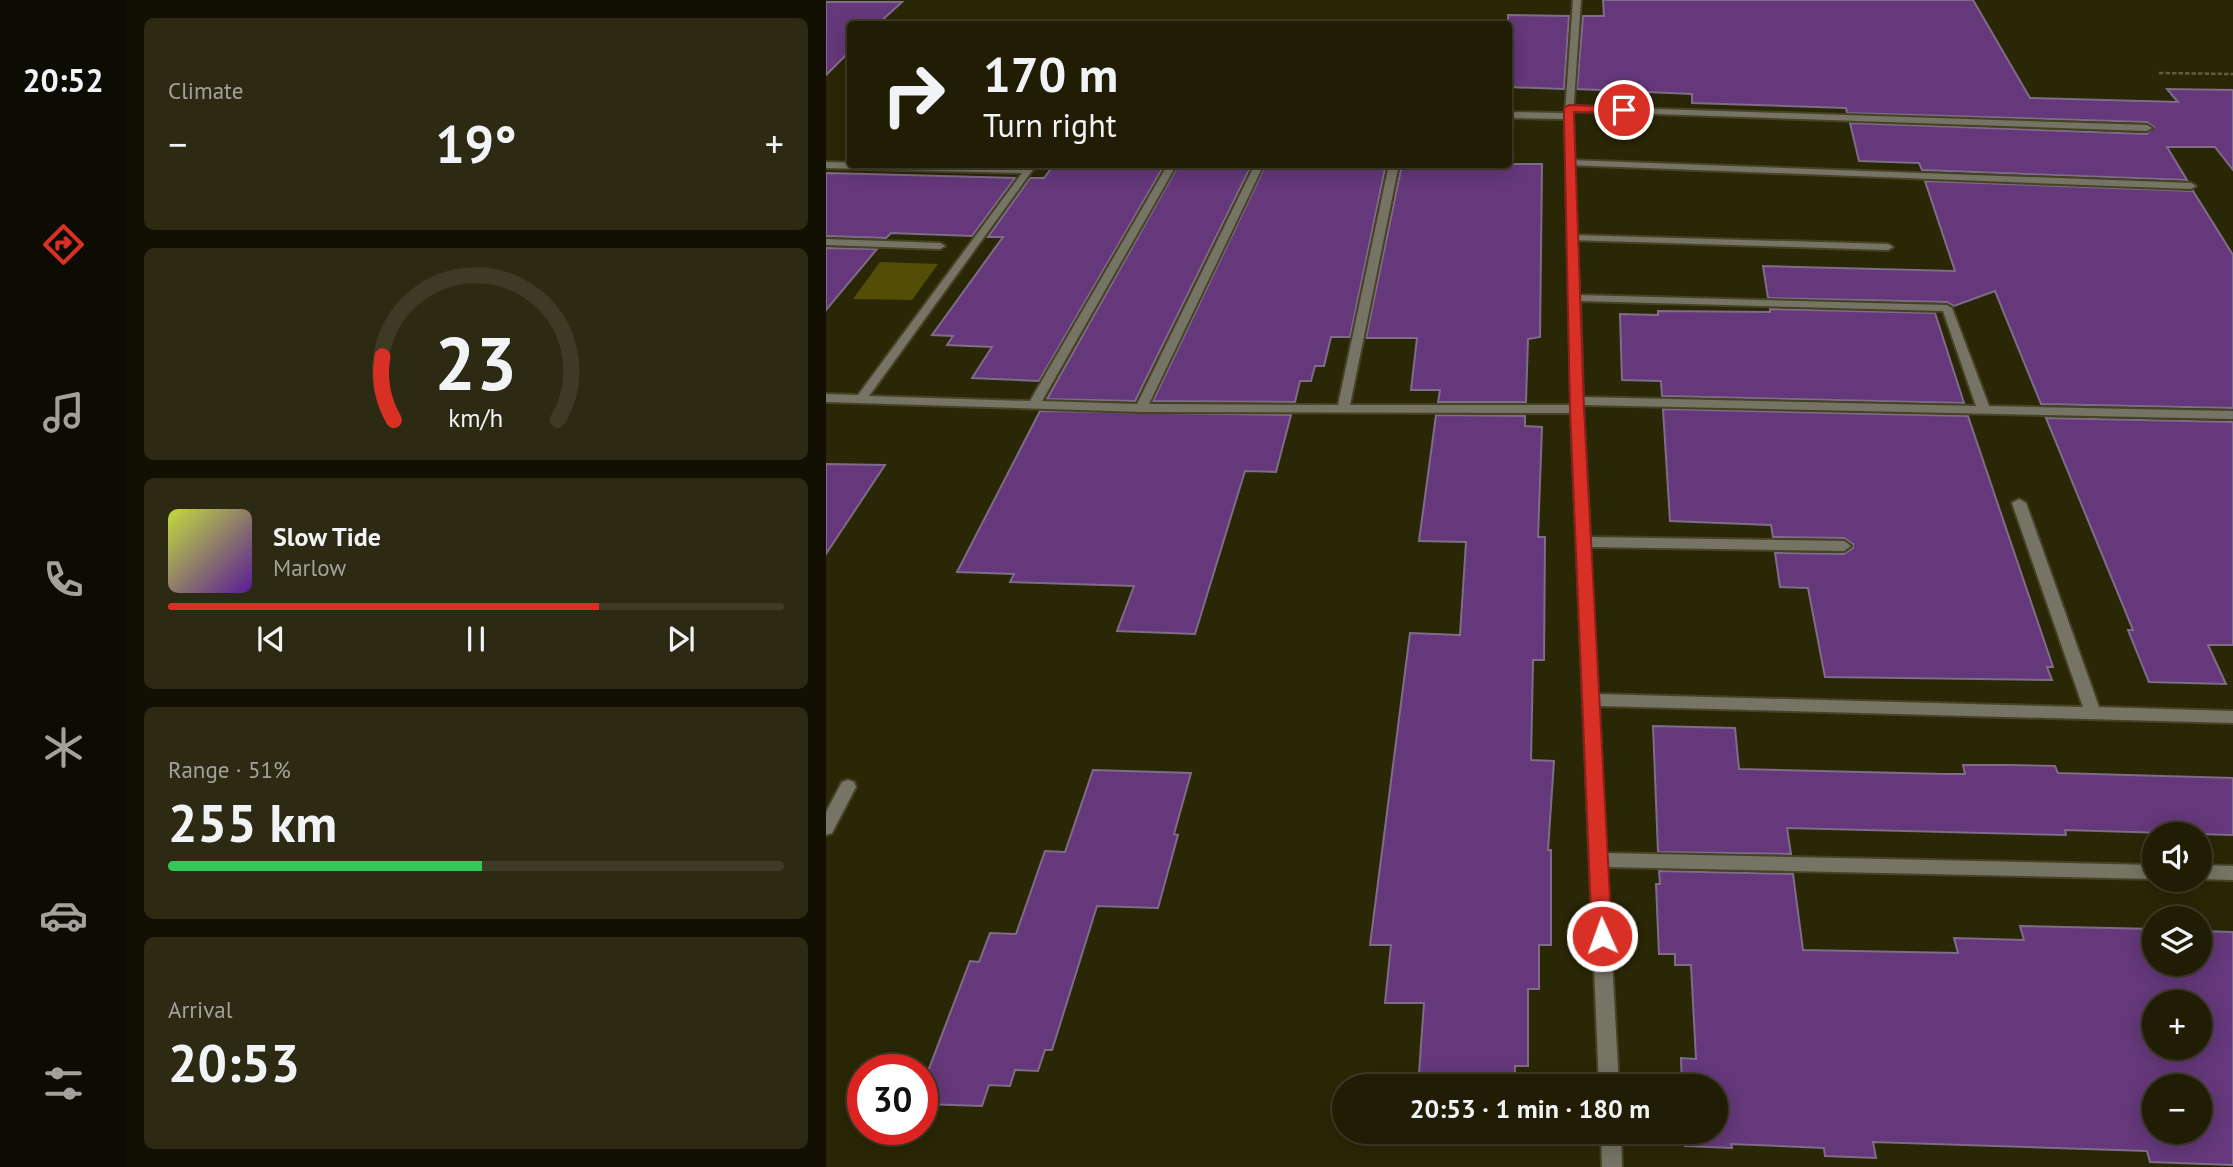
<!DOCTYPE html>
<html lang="en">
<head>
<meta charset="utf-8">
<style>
  body { margin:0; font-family:"PT Sans",sans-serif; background:#2d2a13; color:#f1f3f6; height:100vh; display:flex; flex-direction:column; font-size:26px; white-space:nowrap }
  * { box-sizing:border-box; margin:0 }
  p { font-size:23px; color:#a2a29a }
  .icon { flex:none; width:38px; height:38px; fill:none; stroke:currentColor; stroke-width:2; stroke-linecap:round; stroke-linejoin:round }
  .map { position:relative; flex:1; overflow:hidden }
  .details { display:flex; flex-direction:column; gap:18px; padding:18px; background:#121002; width:700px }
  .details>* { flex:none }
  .top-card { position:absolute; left:21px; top:21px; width:665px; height:147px; border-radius:7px; box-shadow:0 4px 18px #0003,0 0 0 2px #3d3b26; background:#201d04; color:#f1f3f6; overflow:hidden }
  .controls { position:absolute; left:1316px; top:822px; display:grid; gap:14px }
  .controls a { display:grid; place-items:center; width:70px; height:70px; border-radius:50%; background:#201d04; box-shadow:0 4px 18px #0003,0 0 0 2px #3d3b26; font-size:35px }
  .speed { position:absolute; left:21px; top:1054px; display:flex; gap:14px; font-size:35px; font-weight:700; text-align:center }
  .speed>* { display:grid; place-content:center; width:91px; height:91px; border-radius:50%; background:#201d04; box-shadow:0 4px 18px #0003,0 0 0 2px #3d3b26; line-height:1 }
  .speed .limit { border:10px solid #d22; background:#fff; color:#111 }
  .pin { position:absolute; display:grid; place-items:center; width:60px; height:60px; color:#fff; margin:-30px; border:4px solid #fff; border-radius:50%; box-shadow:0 2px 7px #0007 }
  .me { position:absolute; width:77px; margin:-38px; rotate:358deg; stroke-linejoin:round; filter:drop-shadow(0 0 5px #0008) }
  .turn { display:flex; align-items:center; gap:24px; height:147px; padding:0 21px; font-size:32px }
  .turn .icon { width:91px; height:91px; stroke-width:2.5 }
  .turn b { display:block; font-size:49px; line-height:60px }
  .big { font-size:52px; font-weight:600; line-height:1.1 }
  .details .widget { flex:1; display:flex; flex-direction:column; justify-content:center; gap:10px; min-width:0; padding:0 24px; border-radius:10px; background:#2d2a13 }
  .details .dial { align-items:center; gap:0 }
  .dial svg { height:182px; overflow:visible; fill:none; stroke:#3d3b26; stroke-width:7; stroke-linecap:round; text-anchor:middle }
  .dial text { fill:#f1f3f6; stroke:none }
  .song { display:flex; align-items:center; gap:21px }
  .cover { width:84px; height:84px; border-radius:10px; background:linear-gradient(135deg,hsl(70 70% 55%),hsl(270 70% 35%)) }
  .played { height:7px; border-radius:4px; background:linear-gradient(90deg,#d93025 70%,#3d3b26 70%) }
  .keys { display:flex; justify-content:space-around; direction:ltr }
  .heat { display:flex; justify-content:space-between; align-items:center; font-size:38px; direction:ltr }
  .charge { height:10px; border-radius:5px; background:linear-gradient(90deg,#34c759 51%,#3d3b26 0) }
  .trip { position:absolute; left:506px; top:1074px; width:396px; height:70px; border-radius:35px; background:#201d04; box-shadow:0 4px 18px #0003,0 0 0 2px #3d3b26; font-weight:600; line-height:70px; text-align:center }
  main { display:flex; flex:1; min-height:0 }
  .tabs { display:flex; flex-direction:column; width:126px; justify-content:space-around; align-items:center; background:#0d0c02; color:#a2a29a }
  .tabs .icon { width:49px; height:49px }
  .tabs .on { color:#d93025 }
  .tabs b { font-size:32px; color:#f1f3f6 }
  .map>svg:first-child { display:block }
  .green { fill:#534d08 }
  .building { fill:#64387a; stroke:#7f6c89; stroke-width:2; fill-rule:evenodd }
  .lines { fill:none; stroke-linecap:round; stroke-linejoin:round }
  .lane-casing { stroke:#464325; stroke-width:4 }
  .street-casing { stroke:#464325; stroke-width:4 }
  .path { stroke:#605e42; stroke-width:2.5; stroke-dasharray:4.5 2; stroke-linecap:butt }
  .lane { fill:#757465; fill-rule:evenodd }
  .street { fill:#757465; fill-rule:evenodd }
  .route { fill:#d93025; stroke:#8d1f18; stroke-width:2 }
</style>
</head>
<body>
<main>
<nav class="tabs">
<b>20:52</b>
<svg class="icon on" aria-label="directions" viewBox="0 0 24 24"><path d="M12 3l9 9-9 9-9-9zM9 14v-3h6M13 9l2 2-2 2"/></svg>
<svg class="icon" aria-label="music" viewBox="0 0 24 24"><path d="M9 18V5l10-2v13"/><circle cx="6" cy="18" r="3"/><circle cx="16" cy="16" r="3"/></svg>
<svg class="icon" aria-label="phone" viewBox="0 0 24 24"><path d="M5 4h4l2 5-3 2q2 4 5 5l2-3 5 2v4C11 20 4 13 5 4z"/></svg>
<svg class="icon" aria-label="climate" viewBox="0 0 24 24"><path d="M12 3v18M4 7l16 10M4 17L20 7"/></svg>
<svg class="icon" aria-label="car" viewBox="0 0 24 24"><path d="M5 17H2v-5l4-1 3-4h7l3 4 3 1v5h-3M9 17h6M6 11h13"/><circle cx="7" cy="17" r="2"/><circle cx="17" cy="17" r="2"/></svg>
<svg class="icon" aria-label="filters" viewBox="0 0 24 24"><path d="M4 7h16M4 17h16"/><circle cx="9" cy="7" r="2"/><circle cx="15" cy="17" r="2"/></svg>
</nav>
<section class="details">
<div class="widget"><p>Climate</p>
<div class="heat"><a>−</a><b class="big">19°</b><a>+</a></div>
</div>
<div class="widget dial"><svg viewBox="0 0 100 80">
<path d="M14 69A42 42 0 1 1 86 69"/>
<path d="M14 69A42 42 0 0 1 9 41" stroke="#d93025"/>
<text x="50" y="56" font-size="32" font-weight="700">23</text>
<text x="50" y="72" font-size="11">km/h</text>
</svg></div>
<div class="widget">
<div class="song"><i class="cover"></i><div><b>Slow Tide</b><p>Marlow</p></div></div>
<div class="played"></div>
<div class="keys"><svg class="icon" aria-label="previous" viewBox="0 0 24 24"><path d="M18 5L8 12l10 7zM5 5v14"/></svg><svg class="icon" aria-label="pause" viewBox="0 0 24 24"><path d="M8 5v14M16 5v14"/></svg><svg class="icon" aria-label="next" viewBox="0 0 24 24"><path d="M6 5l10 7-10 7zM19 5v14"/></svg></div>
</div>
<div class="widget"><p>Range · 51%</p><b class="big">255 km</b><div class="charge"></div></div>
<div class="widget"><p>Arrival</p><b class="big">20:53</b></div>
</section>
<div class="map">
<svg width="1407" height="1167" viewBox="0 0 1407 1167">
  <rect width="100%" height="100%" fill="#2a2706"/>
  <path class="green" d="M54,262L112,264L86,300L27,299Z"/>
  <path class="building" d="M777,0H1147L1204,98L1352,102L1341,89L1407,90V170L1389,147H1341L1361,180L1096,170L1093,163L1033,161L1024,123L1321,134L1328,127L1321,122L1021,113L1020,108L866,103V94L751,89L757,16H778Z
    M0,2H76L52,24H24V51L0,75Z
    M682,15L743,16L738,89L682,87Z
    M232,164H339L213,381L146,378L166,347L121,345L127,336L106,335L177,237H162L204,178H218L227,166Z
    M353,164H426L309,401L221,399Z
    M440,164H560L524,337H505L498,366H489L485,381H474L469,402L327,401Z
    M576,164H716L714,337L702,339L700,402H612L614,390H585L591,338H540Z
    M0,173L80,175L189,178L146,236L65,233L60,238L0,236Z
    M1099,181L1367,191L1407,255V408L1215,404L1169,291L1128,306L1121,302L942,298L937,266L1129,271Z
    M0,248L51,249L0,310Z
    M944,309L1109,313L1138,403L836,396L835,381L796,380L794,314L832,315V311L944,312Z
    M837,409L1142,416L1227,667H1221L1226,680L999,677L982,588L954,587L949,553L1018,554L1027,548V544L1018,538L947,537L945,525L844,521Z
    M214,411L465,415L450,472L419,471L369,634L291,631L308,586L184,582L188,574L131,572Z
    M610,415L699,416V426L716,427L712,537H719L718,660H707L705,760L728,761L722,850H725V945H713V989H702V1066H689V1087H592L598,1003H559L565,945H544L584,633L634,635L640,542L593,541Z
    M1220,418L1407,422V645H1382L1400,684L1323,682L1302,630H1307Z
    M0,464L59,465L0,554Z
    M827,726L909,728L913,769L1119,774H1139L1137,765H1185L1229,766L1232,773L1407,778V835L1239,830L1240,835L961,828L965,854L832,852Z
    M267,770L365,773L348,834L352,835L332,908L271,906L226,1050H219L212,1071L189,1070L184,1086L163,1085L156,1106L96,1104V1087L144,961L153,962L164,933L190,934L219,851L239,852Z
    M833,871L967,874L977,950L1132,953L1128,938L1198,940L1194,926L1328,929V964H1374V931L1407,932V1165L1324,1162L1321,1151L1047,1142L1050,1158L999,1156L998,1148L905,1144L906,1148L859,1146V1132H889V1087H856L855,1058L870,1059L865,965H849V954H833L830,884H834ZM1328,1003H1374V1048H1328ZM1328,1087H1374V1132H1328Z"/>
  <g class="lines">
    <defs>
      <path id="lane" d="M743,106L1321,125L1326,128L1321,131L740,111V107Z
        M744,160L1365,183L1370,186L1365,189L741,165V161Z
        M747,235L1062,244L1067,247L1062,250L743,240V236Z"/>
      <path id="street" d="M747,0H755L747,116L753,295L1121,305L1126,308L1163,406L1407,411V419L757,405L764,537L1018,541L1025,546L1018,551L764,547L772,694L1257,707L1186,503L1193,499L1200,503L1273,707L1407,711V723L773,706L780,853L1328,865V879L781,867L793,1087H773L745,413L315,412L0,402V394L32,395L196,173L0,168V162L200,167L202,164H211L43,396L204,401L342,164H351L216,401L311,404L429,164H438L323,404L512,405L563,164H573L524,405H745L739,119L682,118V112L739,113ZM754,301L1117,311L1150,406L757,397Z
        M0,239L114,243L119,246L114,249L0,245Z
        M22,780L28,782L30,787L6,833L0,835V812L16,782Z
        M1374,865L1407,866V880L1374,879Z
        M775,1132H795L796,1167H776Z"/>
    </defs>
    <use href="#lane" class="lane-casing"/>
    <use href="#street" class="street-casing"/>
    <path class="path" d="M1333,73L1407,74"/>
    <use href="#lane" class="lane"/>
    <use href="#street" class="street"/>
  </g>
  <path class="route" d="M743,105L798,107L803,110L798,113L748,112V116L758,409L786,936L783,942L776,945L769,942L766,936L744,409L738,116V108Z"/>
</svg>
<div class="controls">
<a><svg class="icon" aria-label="sound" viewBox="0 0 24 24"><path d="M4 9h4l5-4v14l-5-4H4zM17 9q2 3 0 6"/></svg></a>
<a><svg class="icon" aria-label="layers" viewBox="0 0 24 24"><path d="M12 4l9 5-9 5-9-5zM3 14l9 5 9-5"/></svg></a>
<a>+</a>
<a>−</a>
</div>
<div class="speed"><div class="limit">30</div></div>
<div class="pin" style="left:798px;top:110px;background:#d93025"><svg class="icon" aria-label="arrive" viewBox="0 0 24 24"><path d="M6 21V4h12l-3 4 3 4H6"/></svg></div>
<svg class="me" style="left:776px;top:936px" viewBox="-20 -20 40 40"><circle r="17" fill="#d93025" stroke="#fff" stroke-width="3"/><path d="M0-11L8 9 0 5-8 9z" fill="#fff"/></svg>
<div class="trip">20:53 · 1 min · 180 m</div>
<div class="top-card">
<div class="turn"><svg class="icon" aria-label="right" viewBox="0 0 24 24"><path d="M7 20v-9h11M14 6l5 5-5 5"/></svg><div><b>170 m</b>Turn right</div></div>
</div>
</div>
</main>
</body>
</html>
